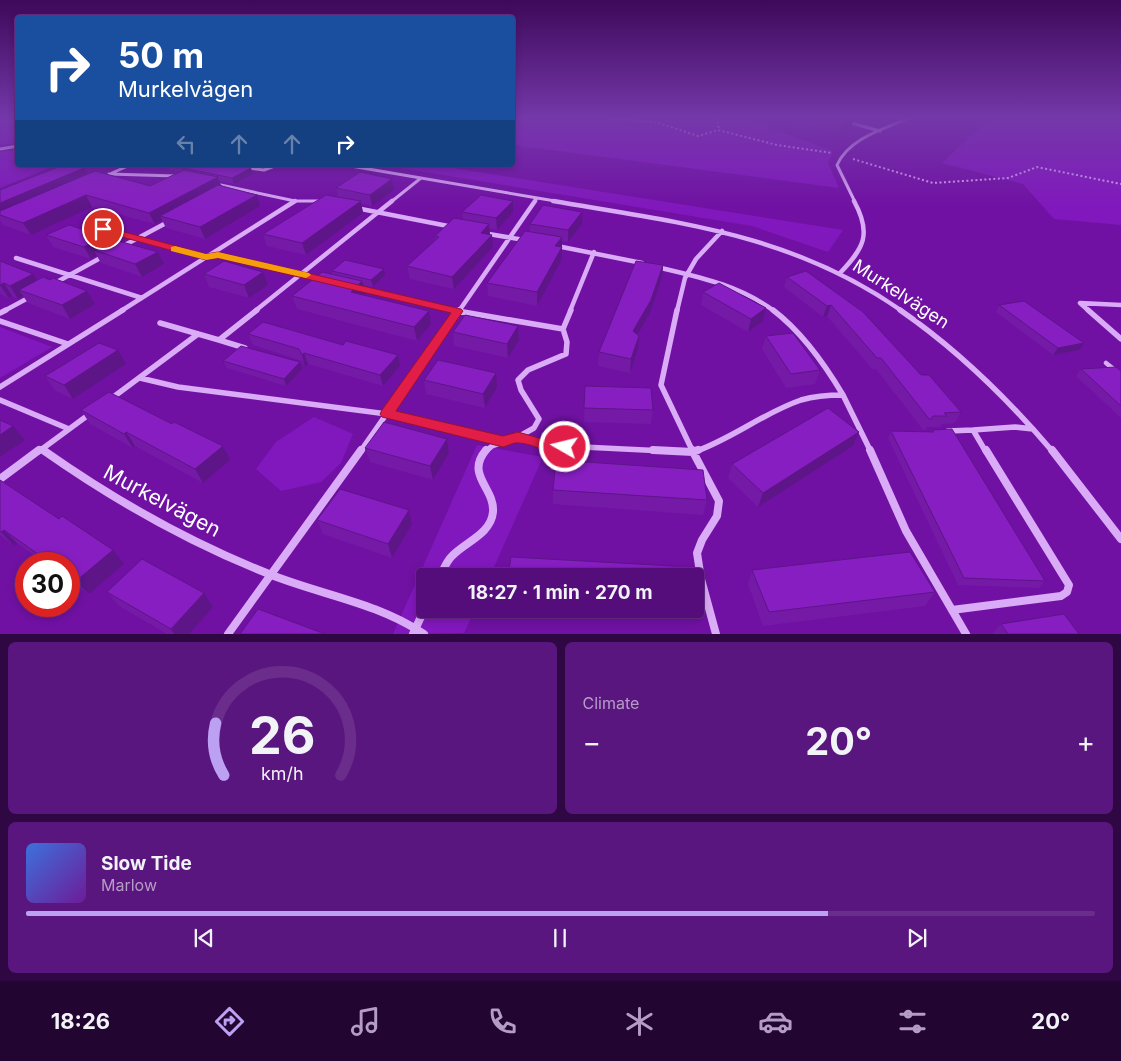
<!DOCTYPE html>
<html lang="en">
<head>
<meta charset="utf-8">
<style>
  body { margin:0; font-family:Inter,sans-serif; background:#5a167f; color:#f1f3f6; height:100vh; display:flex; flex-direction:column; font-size:19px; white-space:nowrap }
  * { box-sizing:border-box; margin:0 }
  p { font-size:16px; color:#b59cc7 }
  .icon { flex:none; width:28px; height:28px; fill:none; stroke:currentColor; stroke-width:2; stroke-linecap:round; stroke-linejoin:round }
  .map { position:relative; height:634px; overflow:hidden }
  .details { display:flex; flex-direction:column; gap:8px; padding:8px; background:#2e0743; flex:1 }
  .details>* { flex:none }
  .top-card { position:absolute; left:15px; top:15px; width:500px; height:152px; border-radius:5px; box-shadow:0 2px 8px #0003,0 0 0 1px #6a2d8b; background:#1a4fa0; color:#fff; overflow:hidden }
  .speed { position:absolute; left:15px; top:552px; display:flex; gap:10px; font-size:25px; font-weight:700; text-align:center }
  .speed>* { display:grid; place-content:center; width:65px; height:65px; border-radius:50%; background:#540d7a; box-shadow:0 2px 8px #0003,0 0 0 1px #6a2d8b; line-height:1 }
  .speed .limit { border:8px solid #d22; background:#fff; color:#111 }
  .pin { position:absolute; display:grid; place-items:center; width:42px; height:42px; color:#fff; margin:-21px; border:2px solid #fff; border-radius:50%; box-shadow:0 1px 5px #0007 }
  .me { position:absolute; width:55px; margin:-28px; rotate:278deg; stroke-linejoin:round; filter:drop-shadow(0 0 4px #0008) }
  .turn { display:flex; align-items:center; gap:18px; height:105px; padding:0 20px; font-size:22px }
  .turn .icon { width:65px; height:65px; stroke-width:2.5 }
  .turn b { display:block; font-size:35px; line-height:42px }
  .lanes { display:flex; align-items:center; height:48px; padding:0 20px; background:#0003; justify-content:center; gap:25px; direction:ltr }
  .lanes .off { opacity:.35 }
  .big { font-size:38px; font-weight:700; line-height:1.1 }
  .details .card { flex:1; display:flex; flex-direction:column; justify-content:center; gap:8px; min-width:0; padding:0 18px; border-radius:8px; background:#5a167f }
  .details .dial { align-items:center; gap:0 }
  .dial svg { height:130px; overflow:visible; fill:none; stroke:#6a2d8b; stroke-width:7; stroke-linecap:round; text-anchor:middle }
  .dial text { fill:#f1f3f6; stroke:none }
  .song { display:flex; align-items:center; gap:15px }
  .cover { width:60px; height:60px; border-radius:8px; background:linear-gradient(135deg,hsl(220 70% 55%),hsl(280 70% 35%)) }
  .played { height:5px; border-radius:2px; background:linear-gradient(90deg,#bca0f2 75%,#6a2d8b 75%) }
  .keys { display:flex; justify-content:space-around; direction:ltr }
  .heat { display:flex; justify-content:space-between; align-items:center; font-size:28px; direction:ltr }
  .details .tiles { flex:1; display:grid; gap:8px; grid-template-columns:1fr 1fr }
  .card:last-child { grid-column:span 2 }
  .trip { position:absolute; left:416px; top:568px; width:288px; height:50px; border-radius:5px; background:#540d7a; box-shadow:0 2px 8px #0003,0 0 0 1px #6a2d8b; font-weight:700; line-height:50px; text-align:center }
  .dock { display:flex; height:80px; justify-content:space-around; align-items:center; background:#220531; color:#b59cc7 }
  .dock .icon { width:35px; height:35px }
  .dock .selected { color:#bca0f2 }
  .dock b { font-size:22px; color:#f1f3f6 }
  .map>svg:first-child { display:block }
  .green { fill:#8118bd }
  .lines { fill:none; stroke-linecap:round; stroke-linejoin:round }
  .path { stroke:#daabf6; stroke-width:2; stroke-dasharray:2 2.5; stroke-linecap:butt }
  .service { stroke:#daabf6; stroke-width:4.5 }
  .minor-far3 { stroke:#daabf6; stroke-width:3 }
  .minor-far2 { stroke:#daabf6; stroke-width:4.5 }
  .minor-far1 { stroke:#daabf6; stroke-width:5.5 }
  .minor { stroke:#daabf6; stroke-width:8 }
  .wall { fill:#741aa7 }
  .shaded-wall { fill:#5e1588 }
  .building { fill:#871ec2; stroke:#5e1588 }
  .route { fill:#e11d48; stroke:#92132f }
  .slow { fill:#f59e0b }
  .labels { text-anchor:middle; stroke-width:5; stroke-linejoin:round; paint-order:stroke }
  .street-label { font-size:18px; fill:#fff; stroke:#7011a3 }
  .near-street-label { font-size:21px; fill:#fff; stroke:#7011a3 }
</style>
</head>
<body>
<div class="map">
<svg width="1121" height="634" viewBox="0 0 1121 634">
  <rect width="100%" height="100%" fill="#7011a3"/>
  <path class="green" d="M0,118H17V143L0,145Z
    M513,118H743L833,151L828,163L839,188L513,145Z
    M990,118H1121V225L1054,219L1023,184L942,163Z
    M17,150L18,165H56L0,188V152Z
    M382,165H434L843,230L828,252L752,226Z
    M0,327L52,347L0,378Z
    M314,417L353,434L341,463L321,482L281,491L256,469L276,442Z
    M477,445L543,457L490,576H425V609H475L464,633L393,634Z"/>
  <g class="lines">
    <path class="path" d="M609,118L659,123L698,136L718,130L777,145L832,153
      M715,118L719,124L718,130
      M853,159L933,183L1008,178L1037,167L1121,184"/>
    <path class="service" d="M1106,363L1121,375"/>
    <path class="minor-far3" d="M833,118L880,131
      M0,149L18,146
      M345,165L561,202
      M247,168L264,170L277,165
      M112,173L130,165
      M109,174L176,176
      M216,184L295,201H323
      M293,202L295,201
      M391,202L421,178
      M534,202L537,198
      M855,202L837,165C849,138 884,129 909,118"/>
    <path class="minor-far2" d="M553,201C681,223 792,234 902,311
      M356,208L453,227
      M87,225L206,257L218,255L321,279
      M483,233L524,240
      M123,246L168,222
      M557,246L642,263
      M16,258L142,298
      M657,267C699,277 739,285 774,311
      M840,273C864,248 872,234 854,201
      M55,283L104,256
      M359,288L458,311
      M4,311L30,297
      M121,311L295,201
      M255,311L392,201
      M459,311L535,201
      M570,311L594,252
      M677,311L685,278L696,259L722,231
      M1089,311L1080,303L1121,305"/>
    <path class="minor-far1" d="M452,310L563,329
      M677,310L661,385L693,452
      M900,310C958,350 1007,398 1053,452
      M1088,310L1121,339
      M0,313L6,310
      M0,321L68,344
      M160,323L219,340L257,310
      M219,340L245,348
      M140,378L178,387L387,414L503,442L518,437L542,445L685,452
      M0,387L123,310
      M843,395L871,452
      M112,398L198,334
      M0,400L69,429
      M948,431L973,430
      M518,437L534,428L539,419L521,390L518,380L528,370L566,354L567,342L563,329L571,310
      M41,449L45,452
      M38,452L91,413
      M360,452L459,310
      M485,452L492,446L503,442
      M694,452C732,439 763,413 801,400C815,396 829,395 843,395C824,363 802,332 773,310
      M986,452L973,430L1015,427L1033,429"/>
    <path class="minor" d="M43,450C114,500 188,542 269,574C321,595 376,602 424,634
      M653,450L693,452L698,450
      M692,450L719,501L717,516L702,540L697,553L701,579L716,634
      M870,450L906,531L966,634
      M1052,450L1121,539
      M0,479L39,450
      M440,576C444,569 446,562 452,556C465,542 491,534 493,512C495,488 465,475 486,450
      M952,610L1061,596L1067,592L1069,585L986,450
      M228,634L361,450
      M413,634L425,608"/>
  </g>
  <path class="wall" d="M786,118H867L860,122L853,120L851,127L839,133Z
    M168,165H237L253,174L234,184L219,181L221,185L260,206L205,239L166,228L162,220L155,224L92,207L31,235L3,225L0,221V190L84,168L87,174L150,186L180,172L170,170Z
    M336,188L394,190L372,206L361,204L363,213L306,255L267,246L263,234L338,197Z
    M462,212H513L497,230L489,228L490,234L493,247L454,289L410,279L407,266L435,240V236L463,220Z
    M530,224H582L568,242L562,241V259L537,306L488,296L487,283L530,232Z
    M46,235L108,243L158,252L164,264L142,277L101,263L97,256L91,259L53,247Z
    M0,261L33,274L37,280L95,304L70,319L28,303L23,296L18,299L12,296L9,298L0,294Z
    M663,265L662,278L650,313L637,334L638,349L630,373L598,366L599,352Z
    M332,271L385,275L373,287L363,285L366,294L364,295L429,311L431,324L417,341L297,309L292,296L332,274Z
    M806,271L961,412L955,423L942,424L940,427H927L924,431L876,369H872L827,316L823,317L784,287L787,277Z
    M263,272L268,285L249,298L209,287L204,274Z
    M703,292L766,308L763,321L748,332L701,305Z
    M999,305L1079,350L1053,355L996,312Z
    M518,326L519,340L508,358L454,346L453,332Z
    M248,334L343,345L398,355L400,366L383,386L308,364L305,367L302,361L253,345Z
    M766,336L820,370L815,384L786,388L762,349Z
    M223,361L302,369L286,386L227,368Z
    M126,364L73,399L54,390L45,376Z
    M1081,369L1121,371V418L1076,376Z
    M424,380L497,387L485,408L426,394Z
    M585,386L653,410L651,424L584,422Z
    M81,410L172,424L223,446L230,460L203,483L135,446L133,448L90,424Z
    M932,430L1045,581L1039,588L958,585L888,438L891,431L931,432Z
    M447,439L449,453L433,480L370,462L365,448Z
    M853,446L758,507L728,478L732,464Z
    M0,480L124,564L89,594L69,580V564H46L17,543L14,546L0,535Z
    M553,490L707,500L703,515L553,504Z
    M409,510L412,524L392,558L323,534L317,520Z
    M752,570L935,592L925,606L763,626L748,584Z
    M107,592L204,593L213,607L189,634H167L119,606Z
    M507,609H676L673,619Z
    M1001,624L1079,634H992Z"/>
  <path class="shaded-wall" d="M852,118H854L851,127L839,133L842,123Z
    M861,118H867L860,122Z
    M84,168L90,179L0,215V203Z
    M251,168L253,174L234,184L232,178Z
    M218,177L222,189L160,216L162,220L155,224L149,213Z
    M392,179L394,190L372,206L370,195Z
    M86,195L92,207L31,235L23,223Z
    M257,195L260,206L205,239L200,227Z
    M361,201L363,213L306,255L302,243Z
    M513,201V212L497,230L496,218Z
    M582,212V224L568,242V230Z
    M489,224L490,237L481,233Z
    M492,235L493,247L454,289L452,277Z
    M104,236L111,248L94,250L97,256L91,259L84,247Z
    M562,237V259L537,306V292L555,246Z
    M158,252L164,264L142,277L135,264Z
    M663,265L662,278L650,313L631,345L633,331Z
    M384,269L385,275L373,287L371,280Z
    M263,272L268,285L249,298L244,285Z
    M33,274L41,286L19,290L23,296L18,299L10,286Z
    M362,281L366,294L354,305L351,292Z
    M4,283L12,296L9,298L0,285Z
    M87,291L95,304L70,319L62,305Z
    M831,305L827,316L823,317L827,306Z
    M766,308L763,321L748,332L751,319Z
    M429,311L431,324L417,341L414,327Z
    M518,326L519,340L508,358L507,344Z
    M639,336L638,349L630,373L631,359Z
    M1084,343L1079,350L1053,355L1058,348Z
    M118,350L126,364L73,399L64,385Z
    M304,353L308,364L305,367L302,355Z
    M398,355L400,366L383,386L380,375Z
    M300,362L302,369L286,386L284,379Z
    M496,373L497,387L485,408L483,394Z
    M13,426L25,440L0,457V435Z
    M126,432L135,446L133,448L124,434Z
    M859,432L853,446L758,507L763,493Z
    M447,439L449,453L433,480L430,466Z
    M223,446L230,460L203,483L195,469Z
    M409,510L412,524L392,558L388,544Z
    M4,530L17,543L14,546L1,532Z
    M113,550L124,564L89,594L76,581Z
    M204,593L213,607L189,634H174L171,629Z"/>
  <path class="building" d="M823,118H852L842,123Z
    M63,165H74L84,168L0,203V190Z
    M170,165H237L251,168L232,178Z
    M184,170L218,177L149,213L86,195L23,223L0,215V211L95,171L150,186Z
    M360,172L392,179L370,195L336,188Z
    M218,185L257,195L200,227L160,216Z
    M326,195L361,201L302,243L263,234Z
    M481,195L513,201L496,218L462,212Z
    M543,205L582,212L568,230L530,224Z
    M454,218L489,224L481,233L492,235L452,277L407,266L439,237L435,236Z
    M69,225L104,236L84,247L46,235Z
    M525,231L562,237L555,246L562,247L537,292L487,283Z
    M115,240L158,252L135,264L94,250Z
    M345,260L384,269L371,280L332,271Z
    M0,261L33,274L10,286L4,283L0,285Z
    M224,261L263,272L244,285L204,274Z
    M636,261L663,265L651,300L633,331L639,336L631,359L599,352Z
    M806,271L863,312L921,375H929L961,412L944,413L947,416H933L930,420L881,358H877L831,305L827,306L787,277Z
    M322,272L362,281L351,292L429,311L414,327L292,296Z
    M43,277L50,280L53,278L87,291L62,305L19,290Z
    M719,283L766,308L751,319L703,292Z
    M1024,301L1084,343L1058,348L999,305Z
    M465,315L518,326L507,344L453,332Z
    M263,322L343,345L346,341L398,355L380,375L304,353L302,355L299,349L248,334Z
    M793,333L820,370L791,374L766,336Z
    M99,343L118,350L64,385L45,376Z
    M241,346L300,362L284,379L223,361Z
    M438,360L496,373L483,394L424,380Z
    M1116,367L1121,371V406L1081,369Z
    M585,386L651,388L653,410L584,408Z
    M109,392L172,424L174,422L223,446L195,469L126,432L124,434L81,410Z
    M828,408L859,432L763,493L732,464Z
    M0,420L13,426L0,435Z
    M384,422L447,439L430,466L365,448Z
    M952,429L1045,581L964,578L891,431L934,432L932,430Z
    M556,460L703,470L707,500L553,490Z
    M0,480L59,519L62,516L113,550L76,581L69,575V564H52L4,530L1,532L0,531Z
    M340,489L409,510L388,544L317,520Z
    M910,552L935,592L769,612L752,570Z
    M511,557L673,566L674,576H508Z
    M142,559L204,593L171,629L107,592Z
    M258,609L325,634H240Z
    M1064,614L1079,634H1008L1001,624Z"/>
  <linearGradient id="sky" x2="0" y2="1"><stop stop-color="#3e095a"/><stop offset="0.57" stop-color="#7438a9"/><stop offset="1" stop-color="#7438a9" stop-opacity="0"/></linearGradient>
  <rect width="1121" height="207" fill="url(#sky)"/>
  <path class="route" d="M100,227H106L206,254L218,252L461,309L463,311L396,411L503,436L518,432L542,439L570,443L572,447L570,451C552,457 536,444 519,443C514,442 508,446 503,447L382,417L380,414L382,410L451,313L218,258L206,260L100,231Z"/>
  <path class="slow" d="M175,246L206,254L218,252L309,273L311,275L306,278L218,258L206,260L171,251V247Z"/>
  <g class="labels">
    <g class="street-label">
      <text transform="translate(901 294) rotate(33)" y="6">Murkelvägen</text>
    </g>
    <g class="near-street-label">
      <text transform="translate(162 501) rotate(28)" y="7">Murkelvägen</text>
    </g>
  </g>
</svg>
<div class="speed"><div class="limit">30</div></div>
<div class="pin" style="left:103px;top:229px;background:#d93025"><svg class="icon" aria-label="arrive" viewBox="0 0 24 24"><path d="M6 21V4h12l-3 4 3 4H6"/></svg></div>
<svg class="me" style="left:565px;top:447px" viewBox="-20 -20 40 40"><circle r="17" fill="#e11d48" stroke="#fff" stroke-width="3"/><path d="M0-11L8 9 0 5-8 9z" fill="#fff"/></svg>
<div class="trip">18:27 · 1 min · 270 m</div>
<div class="top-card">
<div class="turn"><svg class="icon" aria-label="right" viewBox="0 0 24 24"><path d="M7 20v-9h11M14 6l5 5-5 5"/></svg><div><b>50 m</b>Murkelvägen</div></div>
<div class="lanes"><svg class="icon off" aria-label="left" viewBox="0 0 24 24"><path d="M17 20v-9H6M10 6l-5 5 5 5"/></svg><svg class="icon off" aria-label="ahead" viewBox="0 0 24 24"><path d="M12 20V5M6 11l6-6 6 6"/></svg><svg class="icon off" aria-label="ahead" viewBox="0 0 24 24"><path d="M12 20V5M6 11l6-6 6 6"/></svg><svg class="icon" aria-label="right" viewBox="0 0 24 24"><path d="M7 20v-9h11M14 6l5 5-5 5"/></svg></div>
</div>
</div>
<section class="details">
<div class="tiles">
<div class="card dial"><svg viewBox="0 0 100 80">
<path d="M14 69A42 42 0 1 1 86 69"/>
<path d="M14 69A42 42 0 0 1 9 37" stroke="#bca0f2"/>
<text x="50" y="56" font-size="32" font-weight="700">26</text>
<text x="50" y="72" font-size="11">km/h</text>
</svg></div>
<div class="card"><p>Climate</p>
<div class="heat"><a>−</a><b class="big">20°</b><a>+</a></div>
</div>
<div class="card">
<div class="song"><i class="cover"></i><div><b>Slow Tide</b><p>Marlow</p></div></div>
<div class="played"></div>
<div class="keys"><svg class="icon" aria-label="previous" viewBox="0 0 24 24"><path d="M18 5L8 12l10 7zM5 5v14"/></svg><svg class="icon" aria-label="pause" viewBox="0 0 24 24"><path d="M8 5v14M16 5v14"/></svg><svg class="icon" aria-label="next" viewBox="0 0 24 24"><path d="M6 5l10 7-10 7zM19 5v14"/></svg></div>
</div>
</div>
</section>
<nav class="dock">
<b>18:26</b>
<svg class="icon selected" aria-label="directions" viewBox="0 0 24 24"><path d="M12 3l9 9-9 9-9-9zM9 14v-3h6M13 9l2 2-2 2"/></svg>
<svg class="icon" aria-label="music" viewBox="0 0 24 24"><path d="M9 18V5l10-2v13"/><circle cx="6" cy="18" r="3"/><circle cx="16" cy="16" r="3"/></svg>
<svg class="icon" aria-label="phone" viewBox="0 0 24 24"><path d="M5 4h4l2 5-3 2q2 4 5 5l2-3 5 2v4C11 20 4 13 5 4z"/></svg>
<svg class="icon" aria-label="climate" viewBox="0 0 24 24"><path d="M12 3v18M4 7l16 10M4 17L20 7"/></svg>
<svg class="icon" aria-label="car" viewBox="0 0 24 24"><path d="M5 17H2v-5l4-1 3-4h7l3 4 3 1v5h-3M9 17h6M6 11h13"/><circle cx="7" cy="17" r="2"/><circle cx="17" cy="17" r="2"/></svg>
<svg class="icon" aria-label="filters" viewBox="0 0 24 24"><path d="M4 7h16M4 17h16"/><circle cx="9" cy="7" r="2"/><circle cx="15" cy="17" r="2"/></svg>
<b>20°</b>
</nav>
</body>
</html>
